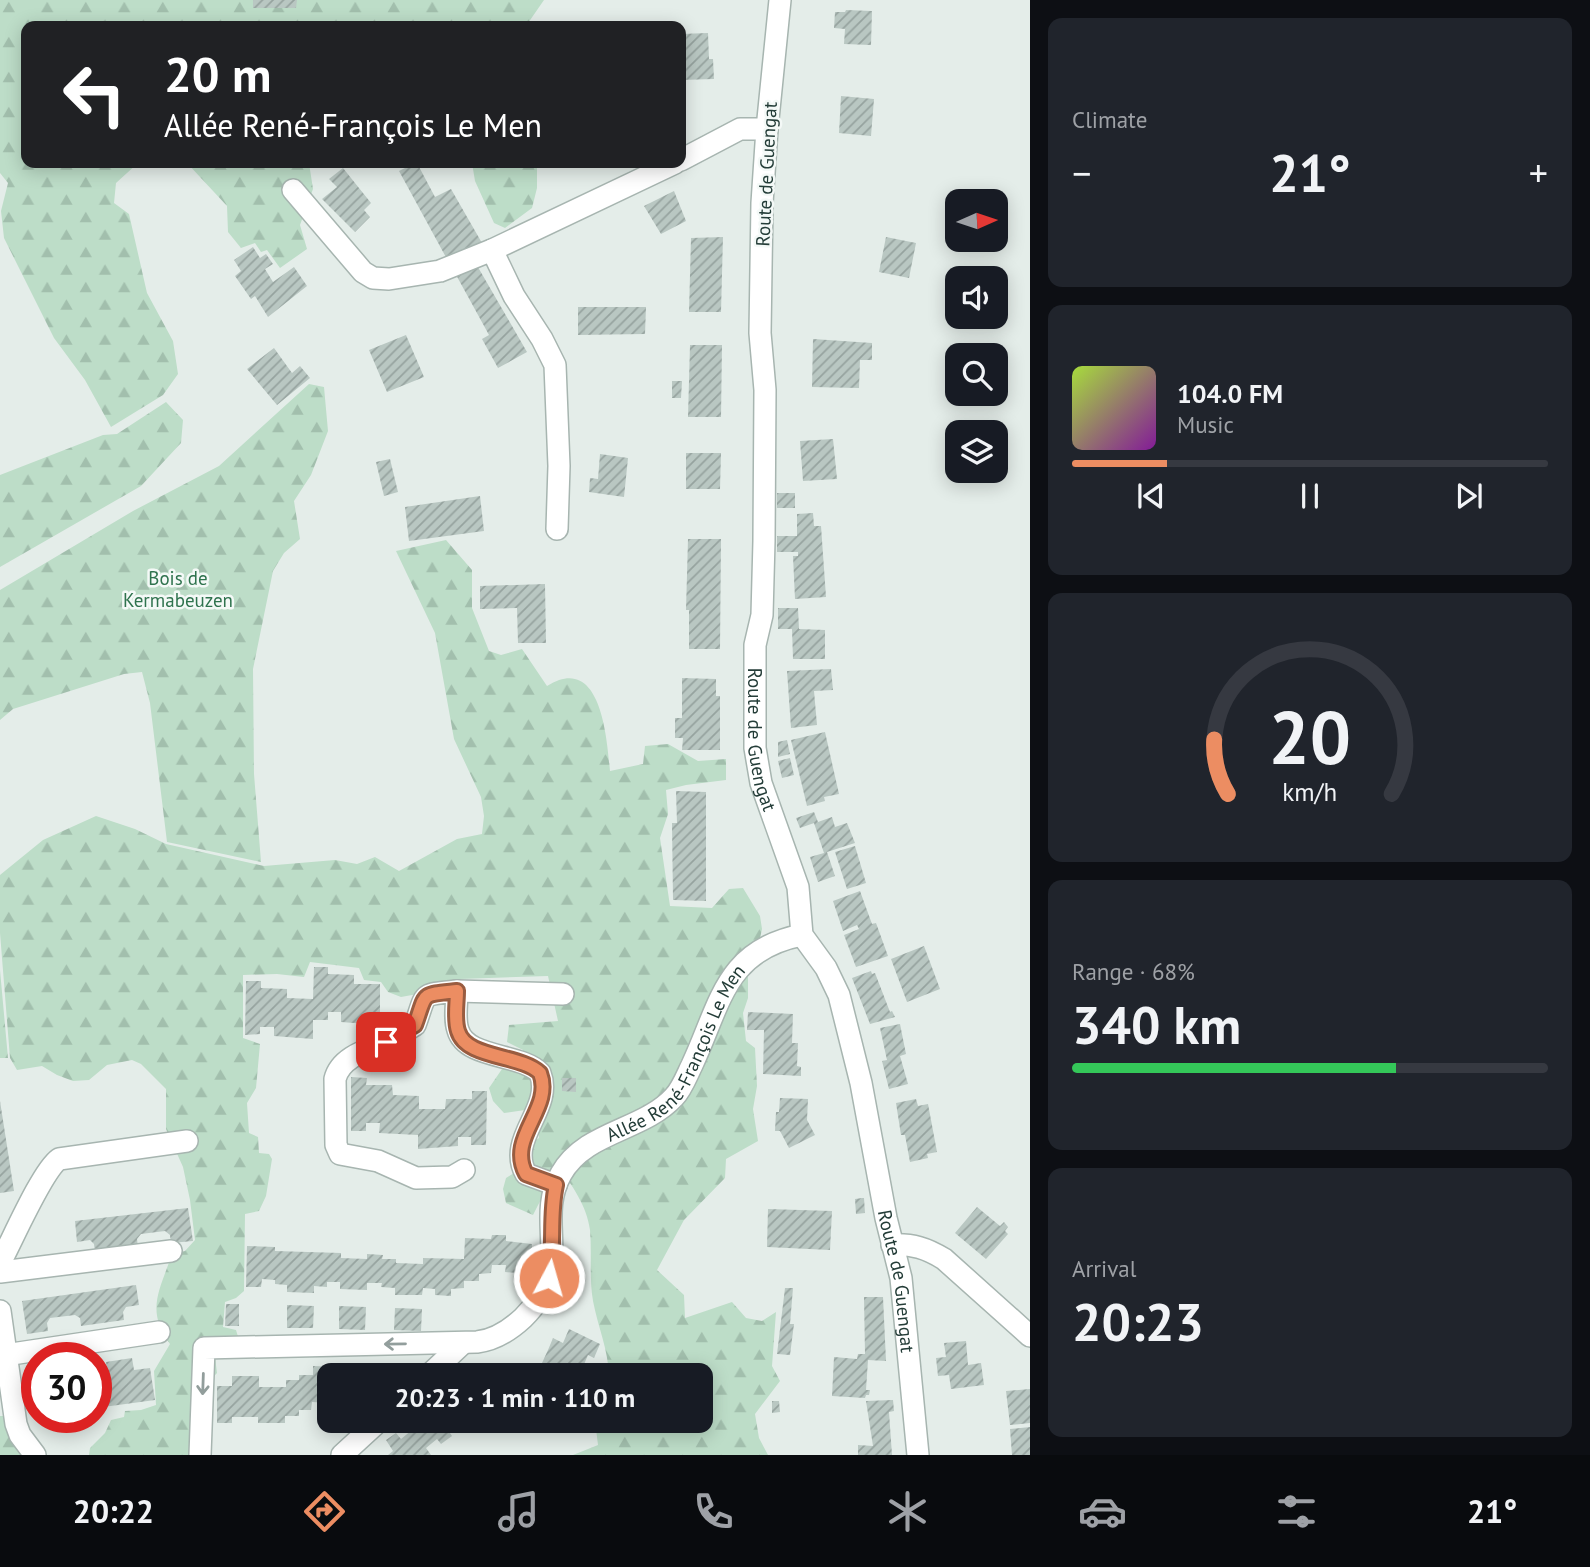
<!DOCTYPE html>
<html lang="en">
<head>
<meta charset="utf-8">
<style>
  body { margin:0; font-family:"PT Sans",sans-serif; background:#20242c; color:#f1f3f6; height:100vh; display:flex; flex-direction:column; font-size:26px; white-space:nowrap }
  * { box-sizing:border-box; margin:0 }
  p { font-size:23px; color:#9ea1a6 }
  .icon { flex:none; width:38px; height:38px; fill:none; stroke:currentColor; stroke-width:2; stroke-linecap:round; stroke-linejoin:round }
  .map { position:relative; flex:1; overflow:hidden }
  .drawer { display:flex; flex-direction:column; gap:18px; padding:18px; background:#0d0f14; width:560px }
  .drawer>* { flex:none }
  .hud { position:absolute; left:21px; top:21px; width:665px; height:147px; border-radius:14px; box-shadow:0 4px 18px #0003; background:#202124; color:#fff; overflow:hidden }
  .needle { width:46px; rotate:87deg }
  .tools { position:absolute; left:945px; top:189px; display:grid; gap:14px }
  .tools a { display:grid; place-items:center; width:63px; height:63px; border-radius:14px; background:#171b24; box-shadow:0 4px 18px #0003; font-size:35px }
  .speed { position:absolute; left:21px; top:1342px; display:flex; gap:14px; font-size:35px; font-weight:700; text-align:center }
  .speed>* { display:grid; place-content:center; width:91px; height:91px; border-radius:50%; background:#171b24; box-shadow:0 4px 18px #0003; line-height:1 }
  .speed .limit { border:10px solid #d22; background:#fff; color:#111 }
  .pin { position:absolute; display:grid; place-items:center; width:60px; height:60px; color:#fff; margin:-30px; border-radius:14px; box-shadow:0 4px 10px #0006 }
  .me { position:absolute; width:77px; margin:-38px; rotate:6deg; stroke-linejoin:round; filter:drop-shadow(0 0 5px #0008) }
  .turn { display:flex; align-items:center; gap:24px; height:147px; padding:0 28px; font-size:32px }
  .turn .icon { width:91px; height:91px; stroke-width:2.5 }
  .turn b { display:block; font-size:49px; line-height:60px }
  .big { font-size:52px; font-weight:700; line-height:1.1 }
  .drawer .card { flex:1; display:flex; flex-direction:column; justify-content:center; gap:10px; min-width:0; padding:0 24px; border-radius:14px; background:#20242c }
  .drawer .dial { align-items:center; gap:0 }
  .dial svg { height:182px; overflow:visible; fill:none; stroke:#363941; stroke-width:7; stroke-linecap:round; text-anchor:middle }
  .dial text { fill:#f1f3f6; stroke:none }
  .song { display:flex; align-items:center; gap:21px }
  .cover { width:84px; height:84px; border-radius:10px; background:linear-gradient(135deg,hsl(80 70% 55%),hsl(290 70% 35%)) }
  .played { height:7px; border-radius:4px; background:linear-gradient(90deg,#ec8d62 20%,#363941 20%) }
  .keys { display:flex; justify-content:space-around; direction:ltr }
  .heat { display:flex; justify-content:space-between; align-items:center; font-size:38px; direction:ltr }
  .charge { height:10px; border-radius:5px; background:linear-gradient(90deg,#34c759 68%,#363941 0) }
  .trip { position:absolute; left:317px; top:1363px; width:396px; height:70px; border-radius:14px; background:#171b24; box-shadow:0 4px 18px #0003; font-weight:700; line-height:70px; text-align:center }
  .tabs { display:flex; height:112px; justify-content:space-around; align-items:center; background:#090b0e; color:#9ea1a6 }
  .tabs .icon { width:49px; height:49px }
  .tabs .selected { color:#ec8d62 }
  .tabs b { font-size:32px; color:#f1f3f6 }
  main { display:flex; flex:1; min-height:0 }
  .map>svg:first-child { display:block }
  .forest { fill:url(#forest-firs) }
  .building { fill:url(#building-hatch) }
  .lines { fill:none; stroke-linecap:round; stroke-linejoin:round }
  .street-casing { stroke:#a7b5b0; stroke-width:24 }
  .street { stroke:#fff; stroke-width:21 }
  .oneway { stroke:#929e9c }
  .route-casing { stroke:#995c40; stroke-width:18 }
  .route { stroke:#ec8d62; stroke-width:12 }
  .labels { text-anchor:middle; stroke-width:5; stroke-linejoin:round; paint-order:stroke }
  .street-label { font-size:19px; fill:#243d38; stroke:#f4f9f7 }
  .park-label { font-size:19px; fill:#2f734e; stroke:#f4f9f7 }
</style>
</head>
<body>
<main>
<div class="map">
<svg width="1030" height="1455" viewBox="0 0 1030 1455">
  <defs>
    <pattern id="forest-firs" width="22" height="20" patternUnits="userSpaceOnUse" patternTransform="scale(1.75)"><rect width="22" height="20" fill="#bdddc8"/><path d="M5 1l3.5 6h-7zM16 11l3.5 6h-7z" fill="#a2bfad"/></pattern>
    <pattern id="building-hatch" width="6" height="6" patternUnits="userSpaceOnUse" patternTransform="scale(1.75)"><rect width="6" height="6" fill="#b9c7c2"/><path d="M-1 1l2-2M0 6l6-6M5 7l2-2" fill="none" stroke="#96a39f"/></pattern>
  </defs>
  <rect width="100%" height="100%" fill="#e4ede9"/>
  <path class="forest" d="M0,0H544L526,26H26V163H138L116,183L114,203L129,214L147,293L173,341L178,374L163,395L111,427L85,380L54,338L4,238L1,211L8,183L0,173Z
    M187,163H309L313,189L300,225L307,249L280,268L267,250L261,252L255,243L241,248L228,232L227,206Z
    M472,163H537V188L532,208L505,228L494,223L475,181Z
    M309,384L324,387L328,431L311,475L294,501L300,539L284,553L273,571L253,669L254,774L261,862L167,842L150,703L142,672L124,674L13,709L0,720V590L133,511L219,466Z
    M166,402L183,420L181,443L141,486L0,567V475L103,435L117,434Z
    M446,540L472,570V608L489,651L501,655L522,649L547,686C601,652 607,738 610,771L643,764L645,746L668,744L698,761L726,759V780L686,785L666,790L668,814L660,838L670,906L712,908L729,889L743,888L760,916L762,929L754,966L748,976V998L743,1013L746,1041L755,1048L757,1086L753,1109L758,1141L726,1159L725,1178L684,1220L657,1270L684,1295L685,1318L732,1302L746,1318L762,1321L776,1312L772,1366L780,1381L755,1414L759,1438L768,1455H573L598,1445L595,1421H700V1376L609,1375C608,1349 598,1327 593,1301C589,1277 592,1253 590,1230C587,1206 572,1185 558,1166L533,1215L506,1203L503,1189L506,1178L514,1173L526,1146L539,1138L536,1091L525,1110L504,1113L493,1101L489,1088L502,1069L522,1061L523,1050L507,1042L509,1025L558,1021L548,976L460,979L434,991L401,997L388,992L381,982L364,980L359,968L310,962L304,977L277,974L243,975V1038L260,1044L256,1088L247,1103L249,1133L258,1137L259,1153L269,1154L272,1159L266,1196L259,1211L245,1214L244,1291L236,1298L225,1302L223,1327L236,1330L239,1340L215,1357L217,1373L205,1386L195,1455H89L90,1448L105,1433L111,1420L124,1417L125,1411L141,1410L156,1405L154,1371L170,1344C145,1310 160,1290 172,1254L185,1251L195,1240L190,1200L183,1167L166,1129V1089L141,1064L132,1060L107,1065L89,1080L73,1081L57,1075L42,1066L17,1070L10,1058L0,933V875L43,840L96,816L135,829L166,844L264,866L335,860L357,864L375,857L399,871L457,839L482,834L484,816L481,797L454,739L435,633L396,551Z
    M0,970L8,1058H0Z
    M0,1416H5L28,1455H0Z"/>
  <path class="building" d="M253,0H297L296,8H253Z
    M846,10L872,11L871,45L844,44L845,29L834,28L835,12H845Z
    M708,33L709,59H713L714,79L681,80V34Z
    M841,96L874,99L871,136L839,133Z
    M415,163H417L435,197L451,189L482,243L448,261L399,171Z
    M343,168L371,203L364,210L370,217L355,232L322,199L337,187L329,179Z
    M674,191L686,221L661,234L644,206Z
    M723,237L721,312H689L691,238Z
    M886,237L916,243L909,278L879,272Z
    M253,247L260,258L266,254L273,264L265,269L273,282L294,267L307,286L268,317L255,296L251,299L235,276L241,271L234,260Z
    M475,262L527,352L498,368L482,339L489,335L455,273Z
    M578,307H646L645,334L578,335Z
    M406,335L424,377L387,392L369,350Z
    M813,339L872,343V360H860L859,388L812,387Z
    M690,345H722L721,417H688Z
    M274,348L292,373L300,366L310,378L277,405L247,369Z
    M672,381H682L681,398H672Z
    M833,439L837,479L803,481L800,441Z
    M686,453H721L720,489H686Z
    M600,454L628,458L624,497L589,492L590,478L598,479Z
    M390,459L398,492L384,496L376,462Z
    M777,493H795V508H777Z
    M480,496L484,531L409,541L405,507Z
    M813,513L814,526H821L826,597L795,599L793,556H798V552H777V536H797V514Z
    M688,539H721L720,649H689V610H686Z
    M545,584L546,643H518L517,608L480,609V586Z
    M778,608H798L799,629L825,630V659H793L792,629H778Z
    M831,669L833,690L814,691L817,725L791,728L787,671Z
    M682,678L716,679V696H720V750H682L683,738H675V718H682Z
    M825,732L839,794L824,797L825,801L807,806L791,740Z
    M787,740L790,754L778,757V742Z
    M790,758L794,775L782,778L778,761Z
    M676,791L706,792V901L673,900L672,823H677Z
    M814,812L818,822L832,817L835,827L847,823L855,843L827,852L835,876L818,882L810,857L824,853L814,823L800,828L796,818Z
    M855,846L866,883L847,889L835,852Z
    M860,891L872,924L876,923L888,956L856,967L844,935L859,929L857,925L843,931L833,901Z
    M924,946L940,989L907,1002L891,959Z
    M314,967H328V974L354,975V984H380V1025L341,1022V1012H328V1020H313V1039L274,1036V1027H260V1034L245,1035L246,981H261V988L287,989V998L313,999Z
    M871,971L872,974L875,973L890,1012L892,1011L895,1017L870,1024L852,978Z
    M748,1012L793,1014L792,1043H798L797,1066L801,1067V1076L763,1074L764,1030H747Z
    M900,1024L906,1054L900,1056L908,1084L889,1089L882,1061L887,1060L880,1028Z
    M351,1077L367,1078L366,1085H392L393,1095L419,1096V1109H445L446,1099H472V1091H487L486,1145H471V1137H458V1146L418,1149V1135L379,1133L380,1123H366V1131H351Z
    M562,1078H576V1092L562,1091Z
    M780,1098L808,1099L807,1120L815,1135L789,1148L780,1131H775L776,1112H779Z
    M916,1099L918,1106L928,1104L937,1152L927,1154L928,1158L910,1162L905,1135H901L896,1103Z
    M0,1101L14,1191L0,1193Z
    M862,1198H864L865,1213L856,1214L855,1199Z
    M977,1207L1000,1226L1004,1222L1008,1227L1005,1231L1008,1234L986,1259L955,1233Z
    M188,1208L193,1241L171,1243L170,1235L165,1231L141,1234L137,1239L138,1247L95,1252L94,1244L90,1240L77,1242L75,1221Z
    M768,1209L832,1211L830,1250L767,1247Z
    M492,1235H506V1241L532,1244V1267L518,1266V1273L505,1272L506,1265H492L491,1273L479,1274V1281H464V1288L451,1289V1296L435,1295V1289L423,1288L422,1295H395V1288L381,1287L382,1283H367V1290L340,1289V1282H327V1287L314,1286V1293L287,1292V1285L275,1284V1280L262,1279L261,1287H246L247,1246L275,1247V1251L341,1253V1258L367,1259V1254L383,1255L382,1259H396V1263L423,1264V1258L464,1259L465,1238L491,1239Z
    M136,1285L139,1305L126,1307L123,1312L124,1320L81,1326L80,1318L75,1315L50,1318L47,1323L48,1331L27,1334L22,1301Z
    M785,1288H793L790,1324H794L790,1355L777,1354Z
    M864,1297H883L886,1361L868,1360L866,1390H870L869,1395H866L865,1398L832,1396L834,1357L857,1359L858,1354H865Z
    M226,1304H239V1326H225Z
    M287,1305L314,1306L313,1328H287Z
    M339,1306L366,1307L365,1330L339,1329Z
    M395,1308L422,1309L421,1331L394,1330Z
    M569,1329L600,1344L594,1358L588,1355L579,1376H547L551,1367L542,1363L548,1350L553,1338L563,1343Z
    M966,1341L968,1365L981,1363L984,1385L951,1389L949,1375L938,1376L936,1358L946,1357L944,1343Z
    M132,1358L134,1370L150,1368L155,1400L96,1408V1375L108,1374L106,1362Z
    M313,1366L339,1367V1376H329V1403L312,1402L311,1410H299V1416H285V1423H258V1417H232V1423H217V1386H232V1376H259V1387H286V1380H299V1375H313Z
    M1030,1389V1423L1010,1425L1006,1391Z
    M893,1400L894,1411L889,1412L892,1455H858V1445L873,1446L866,1401Z
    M772,1401H779L780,1412L772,1413Z
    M405,1421H453L446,1427L452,1436L441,1444L437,1439L426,1448L431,1455H388L393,1451L386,1440L396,1433L401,1439L412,1430Z
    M484,1421H501L502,1427L487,1431Z
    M1030,1427V1455H1012L1010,1429Z"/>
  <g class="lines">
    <defs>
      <g id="street">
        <path id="s1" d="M780,0L767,129L762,203L760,333L765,390L764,541L762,615L755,645V748L761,783L798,887L802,935L826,968L839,995L861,1083L886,1218L901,1278L918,1455"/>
        <path d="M681,160L740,129H767"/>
        <path d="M293,190L363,272L373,278L389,279L440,271L492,250L675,163"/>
        <path d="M492,250L514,296L542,339L555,365L559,466L557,529"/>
        <path d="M457,991L563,994"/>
        <path d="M464,1170L452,1177L416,1178L378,1161L340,1154L336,1145L335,1079C341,1054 375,1048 395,1038C402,1034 408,1029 415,1025C427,992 419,995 457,991C457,1003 454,1019 458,1030C466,1059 521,1053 540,1073C554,1109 506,1138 526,1174L556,1185"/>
        <path d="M892,1245C913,1244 926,1248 944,1259L1030,1336"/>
        <path d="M0,1263C12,1241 42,1171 59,1159L187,1141"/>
        <path d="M0,1272L171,1251"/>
        <path d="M0,1311L16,1424L20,1435L35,1455"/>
        <path d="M5,1355L159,1332"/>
        <path d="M428,1376L463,1343"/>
        <path id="s2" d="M200,1455L204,1348L477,1342C495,1340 510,1330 523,1318C576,1266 534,1222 561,1174C585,1131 643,1131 674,1097C682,1089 687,1075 692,1065C721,1003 725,950 802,935"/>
        <path d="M342,1455L379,1421"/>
      </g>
    </defs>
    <use href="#street" class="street-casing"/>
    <use href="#street" class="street"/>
  </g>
  <defs><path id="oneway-shaft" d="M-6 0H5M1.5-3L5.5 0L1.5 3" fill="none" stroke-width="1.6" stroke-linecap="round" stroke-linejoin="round" transform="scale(1.75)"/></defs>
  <g class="oneway">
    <use href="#oneway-shaft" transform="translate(395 1344) rotate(179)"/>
    <use href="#oneway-shaft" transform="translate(203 1384) rotate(92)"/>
  </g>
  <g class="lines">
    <defs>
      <path id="route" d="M386,1042L415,1025C427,992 419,995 457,991C457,1003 454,1019 458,1031C466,1059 520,1054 540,1073C554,1109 506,1137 526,1174L556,1185C549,1216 555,1247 549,1278"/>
    </defs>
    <use href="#route" class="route-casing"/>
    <use href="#route" class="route"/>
  </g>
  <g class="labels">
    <g class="street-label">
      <text transform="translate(766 174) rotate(-87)" y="7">Route de Guengat</text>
      <text dy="7" stroke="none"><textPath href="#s1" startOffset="742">Route de Guengat</textPath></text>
      <text dy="7" stroke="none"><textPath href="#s2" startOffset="760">Allée René-François Le Men</textPath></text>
      <text dy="7" stroke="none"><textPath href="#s1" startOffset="1307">Route de Guengat</textPath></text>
    </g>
    <g class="park-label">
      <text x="178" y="585">Bois de<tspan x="178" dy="22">Kermabeuzen</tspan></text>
    </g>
  </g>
</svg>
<div class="tools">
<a><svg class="needle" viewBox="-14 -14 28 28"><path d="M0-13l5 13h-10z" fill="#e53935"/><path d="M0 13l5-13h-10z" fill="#9ea1a6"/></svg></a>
<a><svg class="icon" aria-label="sound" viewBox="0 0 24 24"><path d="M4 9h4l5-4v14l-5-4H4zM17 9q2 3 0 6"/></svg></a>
<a><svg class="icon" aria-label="search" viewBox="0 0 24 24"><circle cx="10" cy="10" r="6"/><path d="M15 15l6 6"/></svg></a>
<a><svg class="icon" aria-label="layers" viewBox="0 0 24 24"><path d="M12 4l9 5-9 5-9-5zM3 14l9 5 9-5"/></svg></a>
</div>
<div class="speed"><div class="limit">30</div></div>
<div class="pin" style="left:386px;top:1042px;background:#d93025"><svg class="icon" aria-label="arrive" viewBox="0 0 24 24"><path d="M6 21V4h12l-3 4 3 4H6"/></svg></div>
<svg class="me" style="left:549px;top:1278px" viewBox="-20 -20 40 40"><circle r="17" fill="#ec8d62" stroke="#fff" stroke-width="3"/><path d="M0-11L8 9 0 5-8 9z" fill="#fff"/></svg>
<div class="trip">20:23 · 1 min · 110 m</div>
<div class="hud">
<div class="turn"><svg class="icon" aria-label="left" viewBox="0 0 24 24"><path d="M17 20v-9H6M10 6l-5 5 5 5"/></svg><div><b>20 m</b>Allée René-François Le Men</div></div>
</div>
</div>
<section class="drawer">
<div class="card"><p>Climate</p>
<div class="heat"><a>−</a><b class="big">21°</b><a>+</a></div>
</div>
<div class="card">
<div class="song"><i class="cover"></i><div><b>104.0 FM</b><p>Music</p></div></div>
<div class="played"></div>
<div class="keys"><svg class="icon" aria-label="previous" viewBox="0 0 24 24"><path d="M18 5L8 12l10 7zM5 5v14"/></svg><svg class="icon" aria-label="pause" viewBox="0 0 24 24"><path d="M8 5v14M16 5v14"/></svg><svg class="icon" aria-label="next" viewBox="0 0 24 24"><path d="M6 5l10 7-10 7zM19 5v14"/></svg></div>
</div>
<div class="card dial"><svg viewBox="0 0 100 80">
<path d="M14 69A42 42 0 1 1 86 69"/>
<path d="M14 69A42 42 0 0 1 8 45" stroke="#ec8d62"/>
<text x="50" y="56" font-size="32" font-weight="700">20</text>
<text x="50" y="72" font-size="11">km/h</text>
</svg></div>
<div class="card"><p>Range · 68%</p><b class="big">340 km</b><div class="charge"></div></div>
<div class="card"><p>Arrival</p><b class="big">20:23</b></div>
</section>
</main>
<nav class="tabs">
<b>20:22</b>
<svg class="icon selected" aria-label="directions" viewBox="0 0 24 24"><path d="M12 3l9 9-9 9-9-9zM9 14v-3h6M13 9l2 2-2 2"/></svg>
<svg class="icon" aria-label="music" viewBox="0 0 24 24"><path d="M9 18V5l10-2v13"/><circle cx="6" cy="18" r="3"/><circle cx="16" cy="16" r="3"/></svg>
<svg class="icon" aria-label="phone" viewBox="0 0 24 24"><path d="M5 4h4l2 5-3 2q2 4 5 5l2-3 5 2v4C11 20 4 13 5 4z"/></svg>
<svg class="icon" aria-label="climate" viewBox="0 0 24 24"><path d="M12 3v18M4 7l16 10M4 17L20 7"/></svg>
<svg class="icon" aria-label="car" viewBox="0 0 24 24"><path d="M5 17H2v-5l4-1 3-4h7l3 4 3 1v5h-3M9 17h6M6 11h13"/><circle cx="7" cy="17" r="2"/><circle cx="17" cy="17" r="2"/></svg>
<svg class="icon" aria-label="filters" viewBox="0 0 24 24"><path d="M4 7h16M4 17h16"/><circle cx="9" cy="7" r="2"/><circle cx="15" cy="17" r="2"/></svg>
<b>21°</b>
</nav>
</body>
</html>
